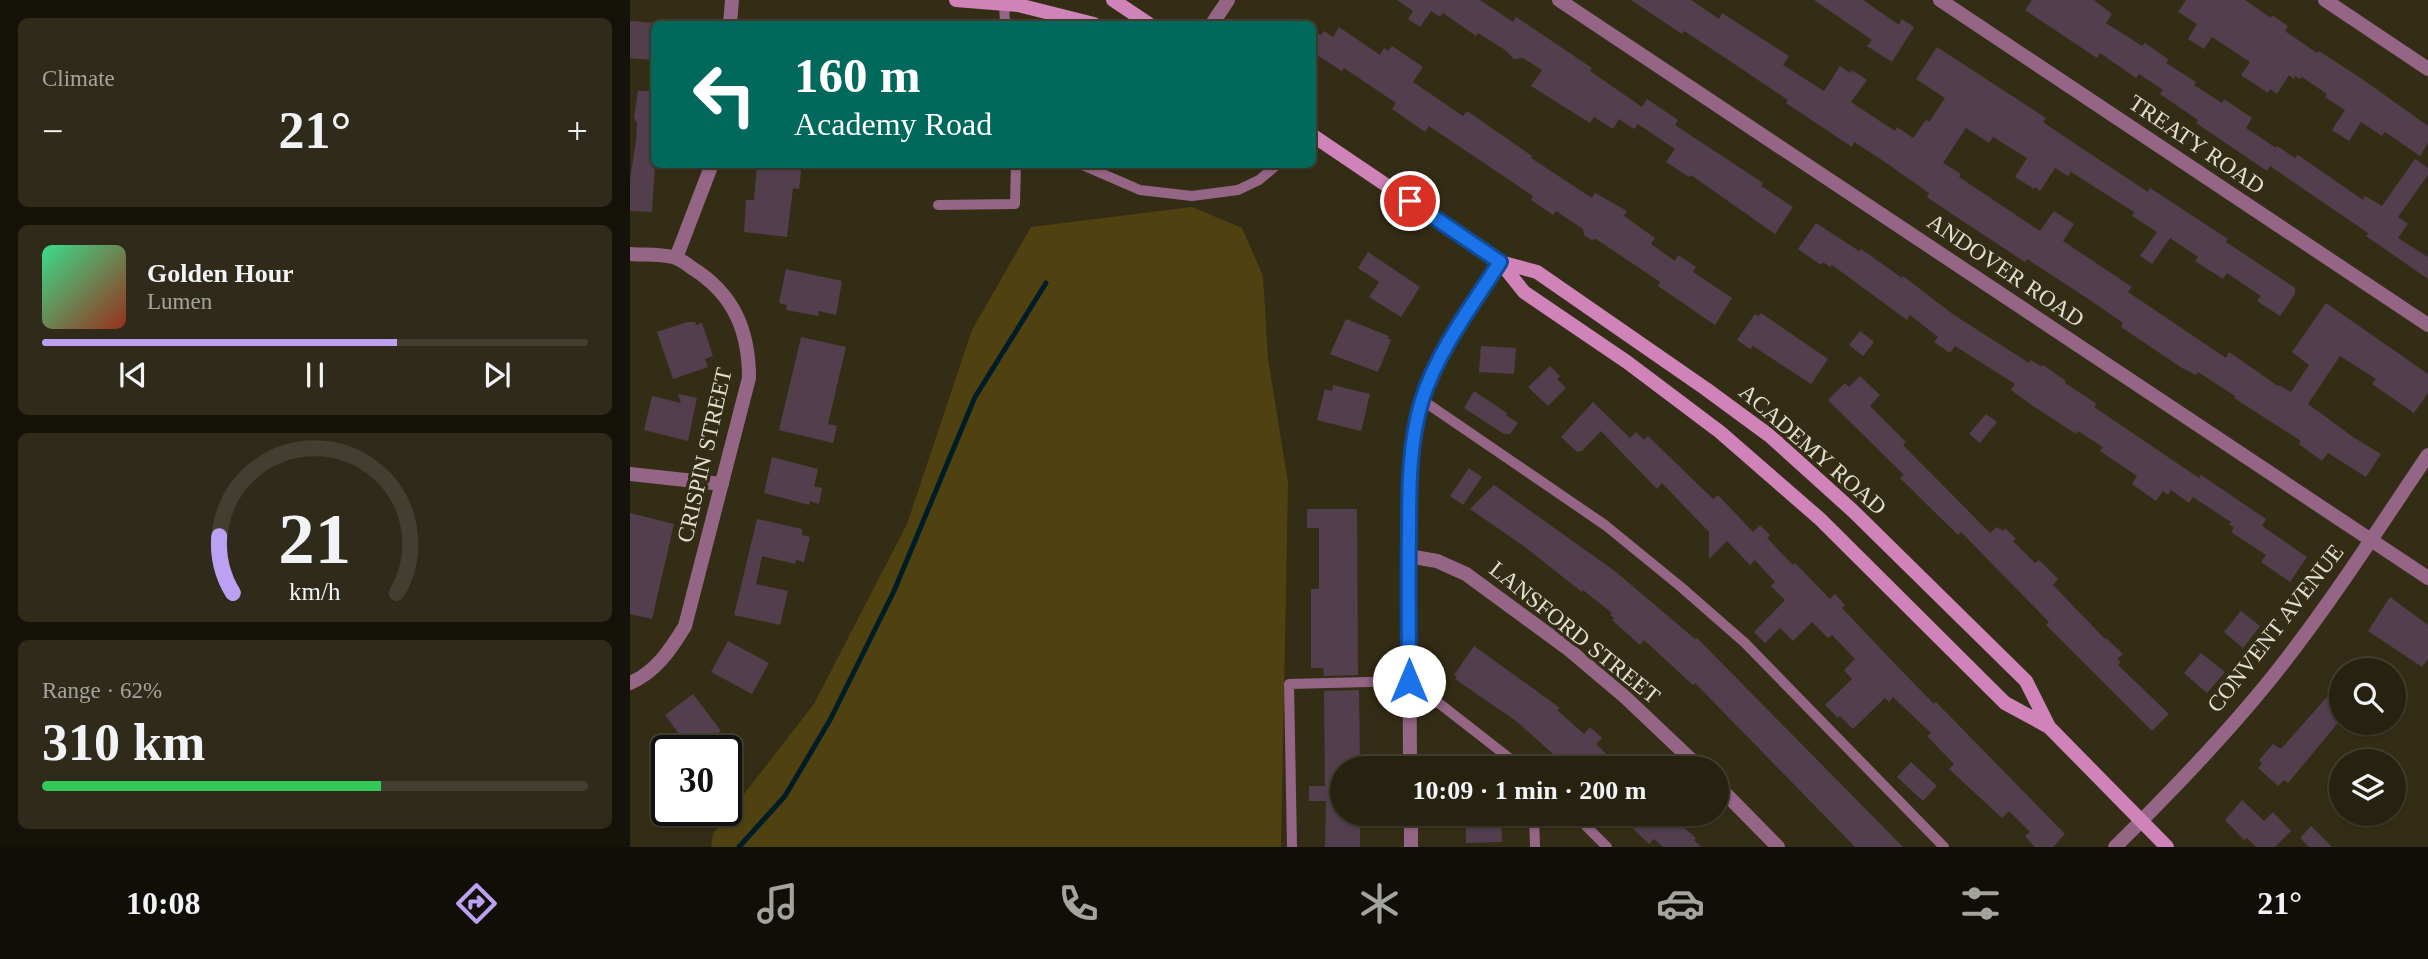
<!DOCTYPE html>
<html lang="en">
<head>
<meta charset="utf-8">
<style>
  body { margin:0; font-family:"Times New Roman",serif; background:#2f2a19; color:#f1f3f6; height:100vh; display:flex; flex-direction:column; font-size:26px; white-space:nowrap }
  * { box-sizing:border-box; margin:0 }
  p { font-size:23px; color:#a4a49f }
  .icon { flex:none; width:38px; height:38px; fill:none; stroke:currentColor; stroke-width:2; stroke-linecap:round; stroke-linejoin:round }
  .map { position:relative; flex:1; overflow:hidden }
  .drawer { display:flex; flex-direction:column; gap:18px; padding:18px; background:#151309; width:630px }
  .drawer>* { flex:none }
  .top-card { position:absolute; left:21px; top:21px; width:665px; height:147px; border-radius:10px; box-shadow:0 2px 5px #0004,0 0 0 2px #433f30; background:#00695c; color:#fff; overflow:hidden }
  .controls { position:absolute; left:1699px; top:658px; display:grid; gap:14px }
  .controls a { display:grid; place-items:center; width:77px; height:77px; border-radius:50%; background:#272210; box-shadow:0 2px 5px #0004,0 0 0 2px #433f30; font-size:35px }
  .speed { position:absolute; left:21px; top:735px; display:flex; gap:14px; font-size:35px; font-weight:700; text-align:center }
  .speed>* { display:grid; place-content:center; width:91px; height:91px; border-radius:50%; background:#272210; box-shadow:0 2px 5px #0004,0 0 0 2px #433f30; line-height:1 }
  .speed .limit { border:4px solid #111; border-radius:10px; background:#fff; color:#111 }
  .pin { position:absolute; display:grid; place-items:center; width:60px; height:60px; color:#fff; margin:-30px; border:4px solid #fff; border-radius:50%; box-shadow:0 2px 7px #0007 }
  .me { position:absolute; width:77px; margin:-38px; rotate:0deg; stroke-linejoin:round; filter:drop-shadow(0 0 5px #0008) }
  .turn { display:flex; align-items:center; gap:24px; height:147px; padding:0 28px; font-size:32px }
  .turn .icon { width:91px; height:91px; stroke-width:2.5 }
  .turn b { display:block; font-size:49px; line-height:60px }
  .big { font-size:52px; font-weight:800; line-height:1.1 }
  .drawer .tile { flex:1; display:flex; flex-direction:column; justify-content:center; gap:10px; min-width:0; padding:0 24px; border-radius:10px; background:#2f2a19 }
  .drawer .dial { align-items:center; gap:0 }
  .dial svg { height:182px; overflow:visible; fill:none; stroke:#433f30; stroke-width:7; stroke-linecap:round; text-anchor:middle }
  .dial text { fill:#f1f3f6; stroke:none }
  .song { display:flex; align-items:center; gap:21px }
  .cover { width:84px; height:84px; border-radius:10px; background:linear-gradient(135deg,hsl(150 70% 55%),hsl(10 70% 35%)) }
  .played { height:7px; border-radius:4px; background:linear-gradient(90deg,#bca0f2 65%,#433f30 65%) }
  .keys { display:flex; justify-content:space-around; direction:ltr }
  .heat { display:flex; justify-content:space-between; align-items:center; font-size:38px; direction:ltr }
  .charge { height:10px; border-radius:5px; background:linear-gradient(90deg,#34c759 62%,#433f30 0) }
  .trip { position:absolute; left:700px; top:756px; width:399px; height:70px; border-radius:35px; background:#272210; box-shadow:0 2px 5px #0004,0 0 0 2px #433f30; font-weight:800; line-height:70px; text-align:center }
  .menu { display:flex; height:112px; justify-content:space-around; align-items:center; background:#100e06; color:#a4a49f }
  .menu .icon { width:49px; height:49px }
  .menu .active { color:#bca0f2 }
  .menu b { font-size:32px; color:#f1f3f6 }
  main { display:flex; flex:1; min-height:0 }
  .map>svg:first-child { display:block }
  .green { fill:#504210 }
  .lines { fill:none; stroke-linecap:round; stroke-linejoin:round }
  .stream { stroke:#001d27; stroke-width:5 }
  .building { fill:#533e4e }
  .lane { stroke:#956586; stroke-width:10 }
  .street { stroke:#956586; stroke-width:14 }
  .secondary { stroke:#cf83b8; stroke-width:14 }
  .route-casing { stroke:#114b97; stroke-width:18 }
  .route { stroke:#1a73e8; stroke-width:12 }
  .labels { text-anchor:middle; stroke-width:7; stroke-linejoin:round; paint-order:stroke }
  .street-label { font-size:23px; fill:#e2ded0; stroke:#342d16 }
</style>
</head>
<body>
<main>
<section class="drawer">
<div class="tile"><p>Climate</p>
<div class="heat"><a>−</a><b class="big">21°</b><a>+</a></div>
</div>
<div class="tile">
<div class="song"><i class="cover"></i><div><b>Golden Hour</b><p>Lumen</p></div></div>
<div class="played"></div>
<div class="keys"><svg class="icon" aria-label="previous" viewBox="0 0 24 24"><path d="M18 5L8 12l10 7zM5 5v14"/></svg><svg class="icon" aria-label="pause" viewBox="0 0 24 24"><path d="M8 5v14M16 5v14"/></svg><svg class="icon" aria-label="next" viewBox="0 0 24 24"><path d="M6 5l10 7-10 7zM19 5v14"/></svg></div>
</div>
<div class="tile dial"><svg viewBox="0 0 100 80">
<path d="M14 69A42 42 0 1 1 86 69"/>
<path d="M14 69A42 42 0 0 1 8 44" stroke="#bca0f2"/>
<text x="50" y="56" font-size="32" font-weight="700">21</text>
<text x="50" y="72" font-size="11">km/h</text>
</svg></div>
<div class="tile"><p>Range · 62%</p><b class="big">310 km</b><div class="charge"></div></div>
</section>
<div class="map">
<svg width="1798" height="847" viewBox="0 0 1798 847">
  <rect width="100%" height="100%" fill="#342d16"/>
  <path class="green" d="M562,207L612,228L633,276L638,359L658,483L651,847H81L83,834L184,704L277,524L342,330L401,227Z"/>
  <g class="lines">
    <path class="stream" d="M109,847L155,796L200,720L264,591L345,397L416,283"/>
  </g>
  <path class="building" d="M767,0H850L883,22L886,17L962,68L960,71L1012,107L1017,99L1048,120L1045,125L1133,183L1131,186L1163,207L1145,234L1061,175L1059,177L1036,162L1045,149L1008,124L1004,129L989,119L983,129L964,117L960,123L901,86L912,70L893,58L884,59L875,50L848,33L846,36L813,13L810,17L801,11L790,27L778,19L783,11Z
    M1001,0H1061L1089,19L1092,13L1159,56L1153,65L1194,91L1210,66L1220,73L1222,70L1237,80L1221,102L1265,131L1267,127L1283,138L1296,120L1299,122L1315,98L1286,79L1307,47L1416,118L1413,122L1438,139L1518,192L1520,188L1598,239L1596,242L1665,288V294L1650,316L1627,301L1631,296L1597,273L1593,279L1565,261L1568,257L1540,238L1522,264L1510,256L1527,232L1502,216L1504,212L1441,172L1438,176L1425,168L1410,191L1405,187L1404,189L1385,177L1397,158L1363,137L1359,143L1336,128L1313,163L1331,174L1329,177L1410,231L1424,211L1444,224L1433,241L1502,287L1498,292L1596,358L1599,352L1648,386L1649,385L1661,392L1679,365L1662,352L1696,303L1798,374V393L1784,413L1742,384L1746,379L1710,356L1678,404L1723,437L1751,454L1736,477L1698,453L1692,461L1669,444L1671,441L1604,398L1605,396L1568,372L1566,375L1552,368L1491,327L1493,323L1460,300L1397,259L1395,262L1322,214L1297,197L1299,193L1252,160L1224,142L1222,147L1156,103L1158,100L1094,57L1054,31L1052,34Z
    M1184,0H1233L1269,25L1272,19L1284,27L1262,62L1237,46L1242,40Z
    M1402,0H1464L1482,14L1476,23L1512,46L1515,43L1539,60L1536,63L1566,82L1564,85L1592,103L1594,99L1622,118L1616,128L1646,148L1647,146L1665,158L1668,155L1733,200L1735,196L1752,206L1785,159L1798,168V175L1768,217L1778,224L1768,238L1798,257V279L1736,236L1738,233L1640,166L1637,171L1566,123L1568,120L1530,94L1533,90L1509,74L1506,78L1470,53L1467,58L1395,10Z
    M1556,0H1615L1641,18L1642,15L1658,26L1655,31L1687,53L1689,51L1735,81L1798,126V143L1790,156L1755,132L1752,136L1731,122L1719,141L1702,130L1715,110L1695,97L1697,94L1672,77L1670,79L1665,76L1664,79L1659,75L1647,94L1640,89L1638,93L1611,75L1620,62L1582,37L1574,49L1558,39L1567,24L1548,12Z
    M0,21L24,23V60L0,58Z
    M709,27L750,55L754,48L758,51L762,46L793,67L783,82L833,116L837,111L902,156L901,158L962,198L965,193L997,211L994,216L1025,238L1021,244L1045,261L1048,255L1066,267L1063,272L1102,298L1085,325L1028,286L1030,282L966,239L961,240L954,235L953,229L926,211L923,215L901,200L903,196L799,126L795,132L762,109L766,103L714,68L712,71L682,52V30L691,35L694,31L703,37Z
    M8,91H24L25,164L22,212L0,211V179L6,141L7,124L4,117Z
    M127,164H172L169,189L163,188L157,237L114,232L116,200H124Z
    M1186,223L1229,251L1231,249L1272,278L1273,276L1324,315L1399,363L1401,360L1412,367L1413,365L1436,381L1435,383L1467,404L1464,407L1569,478L1571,475L1636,519L1632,526L1677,557L1660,582L1631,562L1636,555L1601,532L1604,528L1599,524L1601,522L1563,497L1559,503L1541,490L1538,495L1533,491L1526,501L1502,484L1507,476L1470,451L1473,447L1448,431L1446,434L1403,406L1381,390L1385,384L1325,346L1320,353L1304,342L1308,337L1280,315L1277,320L1202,265L1200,267L1193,262L1191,265L1168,249Z
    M738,252L790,287L771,317L739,297L749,282L728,268Z
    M156,269L212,281L206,315L189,311L188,316L156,310L157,305L149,303Z
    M1131,313L1198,359L1181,384L1123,346L1120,349L1107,340L1125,314L1129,316Z
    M716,319L759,336L757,338L761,340L748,372L700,354Z
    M57,322H65L66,325L72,323L83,356L75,359L78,367L43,379L27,332Z
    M1230,331L1244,342L1233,356L1219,345Z
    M171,337L216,347L198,424L207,426L203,443L149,430Z
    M851,346L886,348L884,374L849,372Z
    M920,366L930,376L927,379L936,388L918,406L898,387Z
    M1230,376L1250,395L1240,406L1276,442L1273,445L1360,533L1367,527L1373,531L1375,528L1386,539L1383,541L1405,563L1409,560L1428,579L1423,585L1475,639L1476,638L1493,654L1487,659L1491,662L1488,665L1539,714L1522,731L1416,625L1419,622L1331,532L1328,535L1270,478L1274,475L1198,400L1215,383L1219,387Z
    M703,385L740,394L731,431L687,420L695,389L702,391Z
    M844,391L877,413L876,415L888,423L880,434H874L834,408Z
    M48,394L67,398L58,441L14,430L22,396L51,403Z
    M963,402L1000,438L1006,432L1014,440L1018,436L1083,499L1088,495L1123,532L1130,525L1140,535L1137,538L1163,565L1165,563L1200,599L1205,594L1215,605L1212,608L1267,666L1304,704L1306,702L1435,834L1423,847H1405L1395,836L1400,832L1379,811L1372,818L1319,769L1324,764L1297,736L1301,733L1263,697L1259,702L1255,698L1223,729L1210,716L1208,718L1195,705L1222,679L1214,670L1225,659L1202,635L1198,638L1182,622L1163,641L1150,628L1135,643L1124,632L1155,600L1141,586L1145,582L1125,560L1120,565L1097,541L1079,559V532L1032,483L1027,489L971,431L952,451L947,452L931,437Z
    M1356,414L1367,422L1350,443L1339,434Z
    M142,457L188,469L184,486L192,488L189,504L180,501L179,505L134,493Z
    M839,468L852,477L833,505L820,496Z
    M864,485L986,572L1065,639L1067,638L1273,847H1225L1065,683L1063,685L1014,640L1010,645L982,620L984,618L980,615L982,613L953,590L952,592L943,585L895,547L840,509Z
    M677,509H727L728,675L694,676L693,668H681V589H689V528H677Z
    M0,513L44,524L22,619L0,614Z
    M127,519L172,529V535L180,537L174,562L166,560L165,564L132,556L126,584L158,591L150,625L104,615Z
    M1760,597L1798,625V659L1792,667L1738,631Z
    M1611,611L1630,626L1613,648L1594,632Z
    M98,641L139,663L122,694L81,672Z
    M844,646L930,708L927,710L954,734L960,727L972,738L966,744L991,768H939L886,721L825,679L827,677L824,675Z
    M1571,653L1595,672L1577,693L1554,673Z
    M1712,680V718L1658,783L1654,780L1648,786L1628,768L1632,763L1629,760L1643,744L1651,749Z
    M729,690L730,768H712V814H730V847H695L696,801H679V786H695L694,691Z
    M63,694L91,731L62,751L35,715Z
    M1281,762L1307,786L1293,801L1267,777Z
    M1612,800L1634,821L1643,812L1661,831L1645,847H1626L1617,838L1614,840L1595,820Z
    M836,814H871L872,842L836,843Z
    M988,814H1038L1066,838L1064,840L1071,847H1033L1024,839L1019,844Z
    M1681,826L1702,847H1679L1670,838Z"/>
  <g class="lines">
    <path class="lane" d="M374,3L375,24
      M450,164L510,190L562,196L608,190L629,180L648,164
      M308,205L385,204L386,164
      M792,400L975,525L1051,587L1115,643L1314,847
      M779,696L800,699L810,704L892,768
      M904,814L905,847
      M944,814L977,847
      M662,847L659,684L779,681"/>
    <path class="street" d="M929,0L1798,578
      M1310,0L1798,325
      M1695,0L1798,69
      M100,24L102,0
      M582,24L598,0
      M0,254C14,255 30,254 43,257C50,259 57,264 62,268C104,294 119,331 119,378L55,626C41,649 26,672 0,683
      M46,258L82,164
      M0,474L92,484
      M778,556L807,561L836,574L937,648L995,697L1070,768
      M780,768C780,704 779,640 779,576C778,518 775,457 792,401C807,350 842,306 870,262
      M1087,785L1148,847
      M781,814V847
      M1485,847C1543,790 1601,730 1651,666C1704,598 1750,526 1798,455"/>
    <path class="secondary" d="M326,0L388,5L464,24
      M483,0L519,24
      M682,135L870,262L894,292L997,362L1090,432L1190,519L1375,703L1419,727
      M870,262L907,272L1076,389L1140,436L1223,511L1396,681L1419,727L1537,847"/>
  </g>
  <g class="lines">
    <defs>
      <path id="route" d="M779,681C779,631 778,582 779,532C779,488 779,443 792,400C808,350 842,306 870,262L780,201"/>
    </defs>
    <use href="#route" class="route-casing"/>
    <use href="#route" class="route"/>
  </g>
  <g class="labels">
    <g class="street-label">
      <text transform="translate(1567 144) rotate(34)" y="8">TREATY ROAD</text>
      <text transform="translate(1376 270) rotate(34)" y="8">ANDOVER ROAD</text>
      <text transform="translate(1183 449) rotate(41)" y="8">ACADEMY ROAD</text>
      <text transform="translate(74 455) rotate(-77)" y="8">CRISPIN STREET</text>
      <text transform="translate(1645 628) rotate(-52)" y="8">CONVENT AVENUE</text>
      <text transform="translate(945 632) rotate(39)" y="8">LANSFORD STREET</text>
    </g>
  </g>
</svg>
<div class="controls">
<a><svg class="icon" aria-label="search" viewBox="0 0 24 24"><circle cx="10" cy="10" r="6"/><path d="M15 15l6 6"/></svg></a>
<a><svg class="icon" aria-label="layers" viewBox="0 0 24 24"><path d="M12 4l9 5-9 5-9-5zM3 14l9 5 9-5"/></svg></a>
</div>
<div class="speed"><div class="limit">30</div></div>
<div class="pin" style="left:780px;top:201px;background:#d93025"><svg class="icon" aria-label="arrive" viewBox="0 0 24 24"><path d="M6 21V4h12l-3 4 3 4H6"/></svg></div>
<svg class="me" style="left:779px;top:681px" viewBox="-20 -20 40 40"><circle r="19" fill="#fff"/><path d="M0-13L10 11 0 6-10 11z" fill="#1a73e8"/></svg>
<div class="trip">10:09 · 1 min · 200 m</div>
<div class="top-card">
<div class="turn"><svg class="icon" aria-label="left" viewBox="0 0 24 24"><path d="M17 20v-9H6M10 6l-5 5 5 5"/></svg><div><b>160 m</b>Academy Road</div></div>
</div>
</div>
</main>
<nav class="menu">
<b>10:08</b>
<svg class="icon active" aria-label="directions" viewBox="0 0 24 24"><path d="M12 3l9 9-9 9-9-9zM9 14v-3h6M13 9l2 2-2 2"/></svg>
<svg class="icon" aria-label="music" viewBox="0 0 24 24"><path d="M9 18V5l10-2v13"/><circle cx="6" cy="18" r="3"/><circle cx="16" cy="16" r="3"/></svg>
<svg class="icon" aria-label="phone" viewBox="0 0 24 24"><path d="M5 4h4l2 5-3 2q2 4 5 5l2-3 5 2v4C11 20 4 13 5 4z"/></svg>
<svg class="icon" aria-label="climate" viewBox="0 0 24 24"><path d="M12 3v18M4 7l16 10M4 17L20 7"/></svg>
<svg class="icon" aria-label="car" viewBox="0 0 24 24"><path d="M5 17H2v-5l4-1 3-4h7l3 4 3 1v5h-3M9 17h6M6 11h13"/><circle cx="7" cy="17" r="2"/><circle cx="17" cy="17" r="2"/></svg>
<svg class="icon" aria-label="filters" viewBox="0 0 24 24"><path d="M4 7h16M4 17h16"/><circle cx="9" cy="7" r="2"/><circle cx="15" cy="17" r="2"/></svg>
<b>21°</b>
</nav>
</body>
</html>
